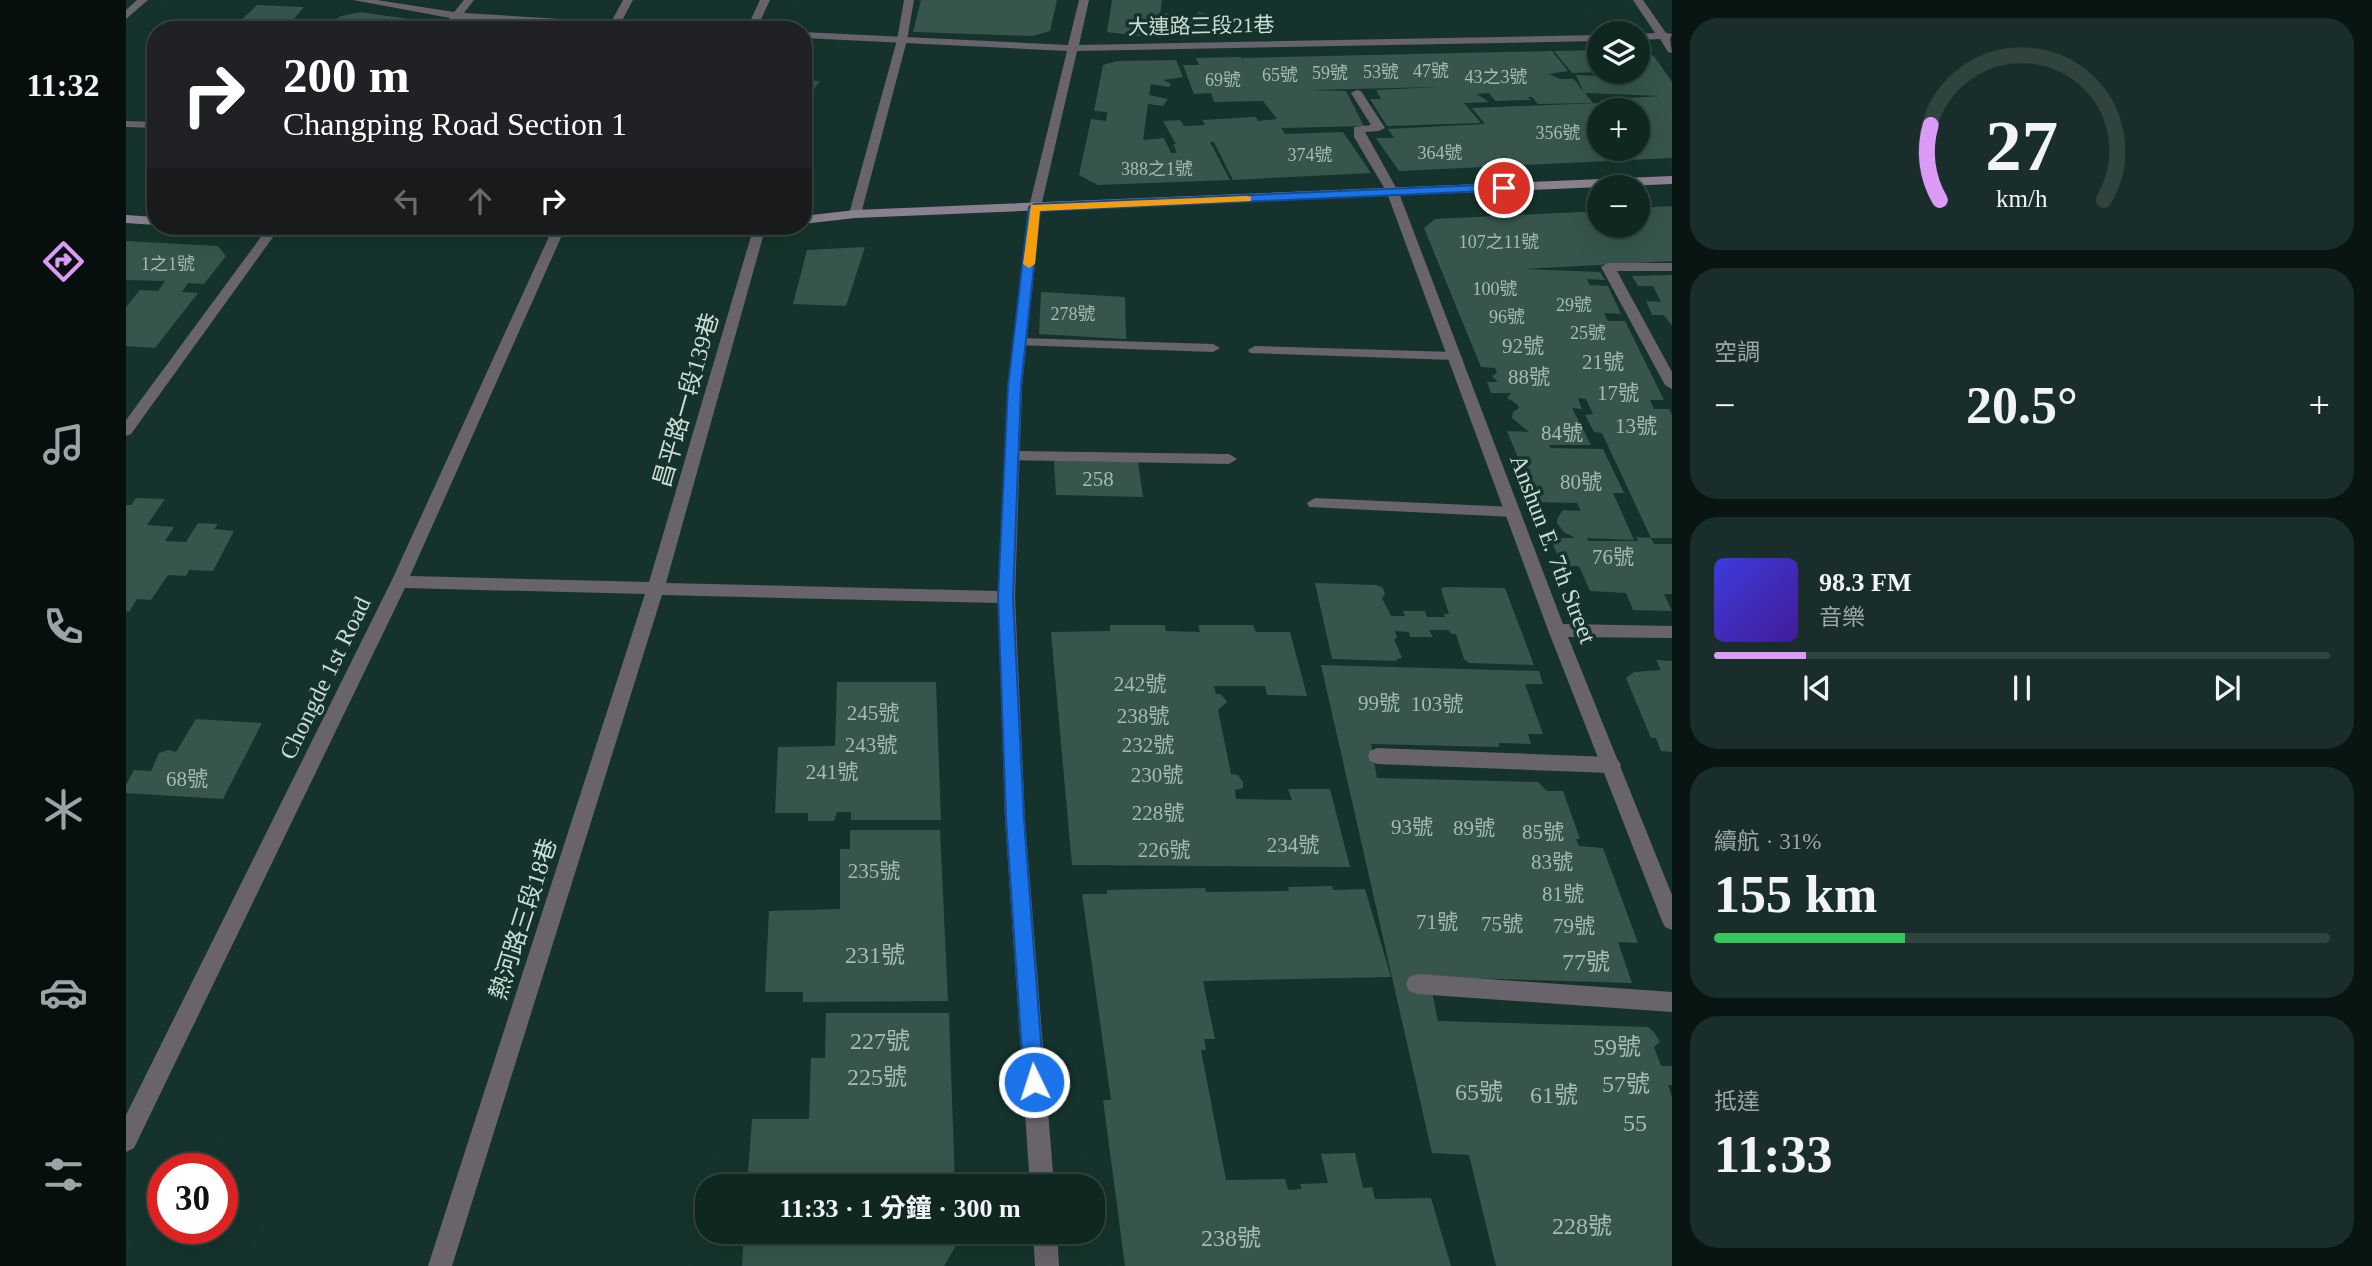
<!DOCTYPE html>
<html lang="zh-TW">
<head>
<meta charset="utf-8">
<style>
  body { margin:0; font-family:"Times New Roman","Noto Sans TC",serif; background:#192e2a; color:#f1f3f6; height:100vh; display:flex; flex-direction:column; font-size:26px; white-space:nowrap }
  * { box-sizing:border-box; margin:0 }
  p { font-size:23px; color:#9ca5a5 }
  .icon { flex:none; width:38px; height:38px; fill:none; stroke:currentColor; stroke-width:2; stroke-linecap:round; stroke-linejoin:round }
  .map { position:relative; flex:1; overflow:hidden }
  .sheet { display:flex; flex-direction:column; gap:18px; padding:18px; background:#091512; width:700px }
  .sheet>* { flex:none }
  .top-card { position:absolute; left:21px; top:21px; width:665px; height:214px; border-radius:28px; box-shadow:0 7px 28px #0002,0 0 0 2px #30433f; background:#202124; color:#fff; overflow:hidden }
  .controls { position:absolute; left:1461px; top:21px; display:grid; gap:14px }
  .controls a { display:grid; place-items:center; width:63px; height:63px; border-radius:50%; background:#102621; box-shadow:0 7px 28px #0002,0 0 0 2px #30433f; font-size:35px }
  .speed { position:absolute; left:21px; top:1153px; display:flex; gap:14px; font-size:35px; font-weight:700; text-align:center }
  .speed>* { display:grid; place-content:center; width:91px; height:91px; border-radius:50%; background:#102621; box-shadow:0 7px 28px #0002,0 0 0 2px #30433f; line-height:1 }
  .speed .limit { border:10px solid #d22; background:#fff; color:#111 }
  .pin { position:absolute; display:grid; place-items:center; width:60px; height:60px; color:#fff; margin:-30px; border:4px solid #fff; border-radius:50%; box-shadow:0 2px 7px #0007 }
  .me { position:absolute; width:77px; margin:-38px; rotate:356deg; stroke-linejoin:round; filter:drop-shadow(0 0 5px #0008) }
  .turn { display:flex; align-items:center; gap:24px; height:147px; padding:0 21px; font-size:32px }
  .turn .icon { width:91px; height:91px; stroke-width:2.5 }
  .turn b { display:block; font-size:49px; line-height:60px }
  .lanes { display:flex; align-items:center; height:66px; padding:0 21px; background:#0003; justify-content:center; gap:35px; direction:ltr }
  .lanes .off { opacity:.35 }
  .big { font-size:52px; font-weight:700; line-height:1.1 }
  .sheet .card { flex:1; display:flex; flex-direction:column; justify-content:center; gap:10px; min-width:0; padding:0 24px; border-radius:28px; background:#192e2a }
  .sheet .dial { align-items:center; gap:0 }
  .dial svg { height:182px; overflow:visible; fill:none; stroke:#30433f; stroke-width:7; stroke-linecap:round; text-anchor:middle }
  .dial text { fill:#f1f3f6; stroke:none }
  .song { display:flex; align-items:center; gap:21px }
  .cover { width:84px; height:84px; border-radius:10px; background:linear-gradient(135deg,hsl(240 70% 55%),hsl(260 70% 35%)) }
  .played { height:7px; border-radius:4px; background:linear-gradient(90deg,#da9af6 15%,#30433f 15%) }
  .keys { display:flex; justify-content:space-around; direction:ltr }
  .heat { display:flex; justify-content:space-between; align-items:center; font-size:38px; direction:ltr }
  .charge { height:10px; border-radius:5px; background:linear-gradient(90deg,#34c759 31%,#30433f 0) }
  .trip { position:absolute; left:569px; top:1174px; width:410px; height:70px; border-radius:28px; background:#102621; box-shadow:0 7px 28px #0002,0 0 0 2px #30433f; font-weight:700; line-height:70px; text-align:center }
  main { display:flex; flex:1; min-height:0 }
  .menu { display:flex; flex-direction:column; width:126px; justify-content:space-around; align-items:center; background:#060f0d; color:#9ca5a5 }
  .menu .icon { width:49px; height:49px }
  .menu .active { color:#da9af6 }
  .menu b { font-size:32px; color:#f1f3f6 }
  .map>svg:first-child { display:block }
  .building { fill:#37554d; fill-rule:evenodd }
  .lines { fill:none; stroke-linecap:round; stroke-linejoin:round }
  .lane { fill:#69636c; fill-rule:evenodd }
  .street { fill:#69636c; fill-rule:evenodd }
  .secondary { fill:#8b8090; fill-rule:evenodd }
  .route { fill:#1a73e8; stroke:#114b97; stroke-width:2 }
  .slow { fill:#f59e0b }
  .labels { text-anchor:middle; stroke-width:7; stroke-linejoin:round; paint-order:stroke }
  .far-number-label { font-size:18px; fill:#a7bab4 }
  .far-street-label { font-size:21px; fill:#ccdcd7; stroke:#15332c }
  .number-label { font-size:21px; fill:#a7bab4 }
  .street-label { font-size:24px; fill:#ccdcd7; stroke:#15332c }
  .near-number-label { font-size:24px; fill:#a7bab4 }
</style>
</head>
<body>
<main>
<nav class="menu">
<b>11:32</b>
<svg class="icon active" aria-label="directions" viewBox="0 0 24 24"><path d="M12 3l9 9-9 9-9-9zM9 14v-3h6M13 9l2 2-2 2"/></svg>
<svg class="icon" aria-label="music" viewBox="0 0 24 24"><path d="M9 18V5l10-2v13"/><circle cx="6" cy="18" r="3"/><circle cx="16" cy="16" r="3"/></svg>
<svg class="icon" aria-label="phone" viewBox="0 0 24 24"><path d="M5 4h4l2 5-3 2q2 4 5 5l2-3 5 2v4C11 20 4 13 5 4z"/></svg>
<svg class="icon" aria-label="climate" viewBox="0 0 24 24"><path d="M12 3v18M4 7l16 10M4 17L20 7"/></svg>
<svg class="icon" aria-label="car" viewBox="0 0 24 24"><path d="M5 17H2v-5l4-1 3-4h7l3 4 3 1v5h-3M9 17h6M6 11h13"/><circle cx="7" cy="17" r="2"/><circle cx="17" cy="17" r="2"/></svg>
<svg class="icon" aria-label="filters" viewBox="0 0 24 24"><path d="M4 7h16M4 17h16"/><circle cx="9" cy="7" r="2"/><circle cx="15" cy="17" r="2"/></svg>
</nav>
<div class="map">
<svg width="1546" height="1266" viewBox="0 0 1546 1266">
  <rect width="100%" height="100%" fill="#15332c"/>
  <path class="building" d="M795,0H931L924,31L907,36L787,32Z
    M986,0H1036L1034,15L1038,13L1059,16L1071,15L1072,12L1107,19L1106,35L1020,37L981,32Z
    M131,5L178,7L165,22L207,27L204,30H105Z
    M234,12L297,21L301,26L298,30L206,29L210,26L209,20L215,16Z
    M1474,50V72L1446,73L1428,51Z
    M1426,51L1442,71L1423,74L1434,79H1448L1458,93L1450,75L1490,77L1487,72H1512V51L1528,56L1546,82V158L1273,171L1250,138H1268L1262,129L1359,124L1346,108L1473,103L1480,110H1474V149H1512V110H1484L1474,100L1534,96L1459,93L1467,103L1412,104L1406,97H1402L1404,100L1369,101L1363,93L1351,94L1363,102L1338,103L1355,123L1261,126L1244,99H1255L1250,90L1312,87L1182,90L1220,91L1238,126L1155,128L1159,134L1217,132L1245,173L1107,180L1088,142H1084L1104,180L972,185L953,175L965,119L980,121L981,112L968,111L977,65L991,61L1050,60L1057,77L1037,80L1045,84L1043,87L1025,84L1023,95L1042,99L1037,106L1022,104L1017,140L1038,138L1045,153H1051L1047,144H1050L1037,121L1054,120L1058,126L1079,125L1076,120L1130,117L1132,121L1151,119L1137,101L1088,102L1085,93L1068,94L1057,65H1073L1070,58L1115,57L1120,68L1116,58Z
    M677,80L694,81L677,104Z
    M1546,206V261L1397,269L1474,272L1479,280L1461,279L1464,285L1482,286L1495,314L1478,313L1482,321H1499L1538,400H1524L1528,409H1543L1546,415V538H1525L1528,544H1546V594H1538L1546,611L1507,610L1500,593L1464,591L1453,566H1436L1424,538H1449L1438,532L1431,523V519L1437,510L1455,511L1451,503L1410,502L1381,431L1403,432L1386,418L1387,412L1393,408L1391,404L1381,398L1385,393H1365L1361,382H1372L1366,376L1371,373L1369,368L1355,367L1298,228L1309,219L1474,211V226H1512V208ZM1452,398L1460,399L1467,414L1459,415L1468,432L1476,433L1525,538L1510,537L1512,541H1462L1461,538L1508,540L1487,493H1498L1477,449L1425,448L1423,445H1465L1446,408L1456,409Z
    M0,241L92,246L100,256L78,284L62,283L56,292L72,293L29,348L0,346V307L14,290L32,291L39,281L0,280Z
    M739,247L720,306L667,304L681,250Z
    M1546,275V326L1538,315H1526L1520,301L1535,302L1527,286H1512L1506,276Z
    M915,292L999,297L1000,339L913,334Z
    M928,461L1012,462L1017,497L930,495Z
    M10,498L39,499L21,525L48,527L39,541L60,542L72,523L92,524L88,529L108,531L87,571L63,570L60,576L42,575L25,600L11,599L3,612L0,611V505H5Z
    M1189,583L1250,585L1257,588L1259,595L1256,598L1265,616H1279L1277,611H1299L1301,617H1319L1318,614H1323L1315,589L1318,587L1379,588L1408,665L1343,663L1338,659L1330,634H1325L1323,630H1303L1307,637H1284L1283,632L1269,631L1271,638L1268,639L1276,658L1270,659L1271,661L1206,659Z
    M984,625H1039L1040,631L1074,632L1072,625H1127L1130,632H1164L1181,696L1141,695L1139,686H1088L1090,694H1095L1101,702L1092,710L1105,774L1112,775L1117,782V788L1109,790L1110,799L1166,800L1162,789H1204L1224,867L946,865L925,632L984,631Z
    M1530,660L1546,661V752L1535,751L1530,738H1525L1500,678L1508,672L1535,670Z
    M1195,665L1413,671L1417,684H1399L1417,734H1402L1405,744L1373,743V747L1245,744L1251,778L1412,782L1421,791H1437L1454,839H1450L1453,846L1477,848L1512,943L1492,942L1506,983L1303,977L1312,1021L1522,1027L1528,1032L1534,1042L1528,1047L1535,1066H1546V1085H1542L1546,1097V1266H1370L1343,1155L1306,1153Z
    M711,682H810L815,820H725V812H711L708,821H682V813H649L652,747L709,746Z
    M70,719L136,723L97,799L0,793V785L8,770L25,771L33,753L42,750L50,752Z
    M724,830H814L822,1001L677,1002V992H639L643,911L714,909V849H724Z
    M1206,886L1207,890L1239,889L1265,977L1077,981L1089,1039H1078L1080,1050H1075L1100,1180L1159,1179L1162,1190L1176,1189L1174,1184L1202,1183L1195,1154L1229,1153L1237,1188L1246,1187L1249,1199L1305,1198L1325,1266H999L977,1100H985L956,894H981V890L1079,888L1080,892L1163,891L1162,887Z
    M700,1013H823L829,1186H621L626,1119H683L685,1058H699Z
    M618,1232H831V1244L818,1266H616Z"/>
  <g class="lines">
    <path class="lane" d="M497,0H507L492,28H484L483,26Z
      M634,0H644L630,30H620Z
      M778,0H788L781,40L735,214L729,218L723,214L771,40Z
      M1231,90L1235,91L1259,128L1253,131L1239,132L1273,193L1271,196H1263L1228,137V127L1245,125L1225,93Z
      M1482,263H1546V271H1491L1546,372V389L1539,385L1475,267Z
      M894,338L1087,344L1094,348L1087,352L889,345V339Z
      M1129,346L1328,352L1335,356L1328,360L1124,353L1122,350Z
      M886,451L1103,454L1111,459L1103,464L881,460L878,456Z
      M1189,498L1387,507L1395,512L1387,517L1183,507L1181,503Z
      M1251,748L1485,757L1492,760L1495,765L1492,770L1485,773L1251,764L1244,761L1242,756L1244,751Z
      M1291,974L1546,992V1012L1291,994L1283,991L1280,984L1283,977Z"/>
    <path class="street" d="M11,0H22L0,19V10Z
      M227,0H251L328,12L338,0H348L338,13L566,27L571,30H510L334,19L326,30H315L324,18Z
      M953,0H963L953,45L1474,35V41L951,51L915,207L896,386L889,597L899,819L928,1186H904L879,819L872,603L536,595L326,1266H302L519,594L279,588L8,1148L0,1152V1115L265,582L426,230H436L437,233L284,576L523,582L628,226H640L540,583L872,591L882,386L903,207L941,51L677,38V32L942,45Z
      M1507,0H1517L1540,33L1546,34L1544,39L1546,53L1542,52L1534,39L1512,40V34L1529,33Z
      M0,121L30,122V128L0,127Z
      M1267,189L1273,193L1437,624L1546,626V638L1442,637L1546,895V930L1539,927L1536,921L1422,630L1261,193Z
      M143,226H155L5,434L0,436V420Z
      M907,1232H931L933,1266H909Z"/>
    <path class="secondary" d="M1546,176V184L729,218L677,224V216L729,210Z
      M0,215L30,217V225L0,223Z
      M112,226L431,229L587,226L581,230L431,237L118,230Z"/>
  </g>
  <path class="route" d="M1378,184L1384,188L1382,190L914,211L895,386L887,597L898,819L918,1082L915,1088L908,1091L901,1088L898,1082L880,819L872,597L882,386L903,207L909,204Z"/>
  <path class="slow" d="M1121,196L1125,197V201L914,211L909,264L903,268L897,264L905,205Z"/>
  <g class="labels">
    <g class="far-number-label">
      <text x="1305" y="77">47號</text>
      <text x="1255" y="78">53號</text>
      <text x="1204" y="79">59號</text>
      <text x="1154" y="81">65號</text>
      <text x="1370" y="83">43之3號</text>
      <text x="1097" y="86">69號</text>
      <text x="1432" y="139">356號</text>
      <text x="1314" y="159">364號</text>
      <text x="1184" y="161">374號</text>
      <text x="1031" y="175">388之1號</text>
      <text x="1373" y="248">107之11號</text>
      <text x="42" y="270">1之1號</text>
      <text x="1369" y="295">100號</text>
      <text x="1448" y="311">29號</text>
      <text x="947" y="320">278號</text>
      <text x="1381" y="323">96號</text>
      <text x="1462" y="339">25號</text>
    </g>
    <g class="far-street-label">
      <text transform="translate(1075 26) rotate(-1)" y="7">大連路三段21巷</text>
    </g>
    <g class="number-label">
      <text x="1397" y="353">92號</text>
      <text x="1477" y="369">21號</text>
      <text x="1403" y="384">88號</text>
      <text x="1492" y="400">17號</text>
      <text x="1510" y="433">13號</text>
      <text x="1436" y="440">84號</text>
      <text x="972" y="486">258</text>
      <text x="1455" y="489">80號</text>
      <text x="1487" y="564">76號</text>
      <text x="1014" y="691">242號</text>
      <text x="1253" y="710">99號</text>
      <text x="1311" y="711">103號</text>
      <text x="747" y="720">245號</text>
      <text x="1017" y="723">238號</text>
      <text x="745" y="752">243號</text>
      <text x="1022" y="752">232號</text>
      <text x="706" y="779">241號</text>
      <text x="1031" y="782">230號</text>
      <text x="61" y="786">68號</text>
      <text x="1032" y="820">228號</text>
      <text x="1286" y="834">93號</text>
      <text x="1348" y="835">89號</text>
      <text x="1417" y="839">85號</text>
      <text x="1167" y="852">234號</text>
      <text x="1038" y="857">226號</text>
      <text x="1426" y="869">83號</text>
      <text x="748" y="878">235號</text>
      <text x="1437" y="901">81號</text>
      <text x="1311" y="929">71號</text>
      <text x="1376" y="931">75號</text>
      <text x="1448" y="933">79號</text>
    </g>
    <g class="street-label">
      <text transform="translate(560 400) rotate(-74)" y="8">昌平路一段139巷</text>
      <text transform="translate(1427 549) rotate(69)" y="8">Anshun E. 7th Street</text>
      <text transform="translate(199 678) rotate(-64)" y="8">Chongde 1st Road</text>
      <text transform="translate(397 919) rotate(-72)" y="8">熱河路三段18巷</text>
    </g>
    <g class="near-number-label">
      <text x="749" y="963">231號</text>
      <text x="1460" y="970">77號</text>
      <text x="754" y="1049">227號</text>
      <text x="1491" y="1055">59號</text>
      <text x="751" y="1085">225號</text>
      <text x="1500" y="1092">57號</text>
      <text x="1353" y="1100">65號</text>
      <text x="1428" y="1103">61號</text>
      <text x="1509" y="1131">55</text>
      <text x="1456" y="1234">228號</text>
      <text x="1105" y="1246">238號</text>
    </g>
  </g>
</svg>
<div class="controls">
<a><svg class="icon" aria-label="layers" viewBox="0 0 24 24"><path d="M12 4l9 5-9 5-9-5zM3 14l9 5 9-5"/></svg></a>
<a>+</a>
<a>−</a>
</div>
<div class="speed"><div class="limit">30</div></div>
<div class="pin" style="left:1378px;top:188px;background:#d93025"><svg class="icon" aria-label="arrive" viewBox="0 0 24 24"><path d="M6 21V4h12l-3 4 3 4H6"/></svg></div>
<svg class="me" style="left:908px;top:1082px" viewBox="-20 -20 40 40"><circle r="17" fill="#1a73e8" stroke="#fff" stroke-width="3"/><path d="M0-11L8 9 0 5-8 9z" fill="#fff"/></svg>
<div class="trip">11:33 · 1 分鐘 · 300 m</div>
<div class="top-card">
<div class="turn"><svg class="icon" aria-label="right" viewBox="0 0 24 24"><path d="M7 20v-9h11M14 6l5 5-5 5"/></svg><div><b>200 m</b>Changping Road Section 1</div></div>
<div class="lanes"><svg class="icon off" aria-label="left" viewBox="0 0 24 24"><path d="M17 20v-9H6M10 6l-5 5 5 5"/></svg><svg class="icon off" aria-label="ahead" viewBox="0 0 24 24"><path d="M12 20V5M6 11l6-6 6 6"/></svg><svg class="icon" aria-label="right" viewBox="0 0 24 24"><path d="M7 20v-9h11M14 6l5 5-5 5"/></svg></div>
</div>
</div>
<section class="sheet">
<div class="card dial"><svg viewBox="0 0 100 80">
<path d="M14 69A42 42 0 1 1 86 69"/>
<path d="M14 69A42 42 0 0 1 10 36" stroke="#da9af6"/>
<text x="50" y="56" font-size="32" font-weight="700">27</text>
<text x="50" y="72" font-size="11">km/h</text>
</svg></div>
<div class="card"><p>空調</p>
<div class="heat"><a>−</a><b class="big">20.5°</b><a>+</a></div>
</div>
<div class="card">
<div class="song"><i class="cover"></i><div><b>98.3 FM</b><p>音樂</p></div></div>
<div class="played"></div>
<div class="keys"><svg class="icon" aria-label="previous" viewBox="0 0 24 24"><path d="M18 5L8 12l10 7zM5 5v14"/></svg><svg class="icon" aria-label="pause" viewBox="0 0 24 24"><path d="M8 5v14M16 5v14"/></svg><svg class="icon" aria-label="next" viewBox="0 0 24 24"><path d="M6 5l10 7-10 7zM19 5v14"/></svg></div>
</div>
<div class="card"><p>續航 · 31%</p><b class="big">155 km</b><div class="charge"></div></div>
<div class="card"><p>抵達</p><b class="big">11:33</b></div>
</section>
</main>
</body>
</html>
